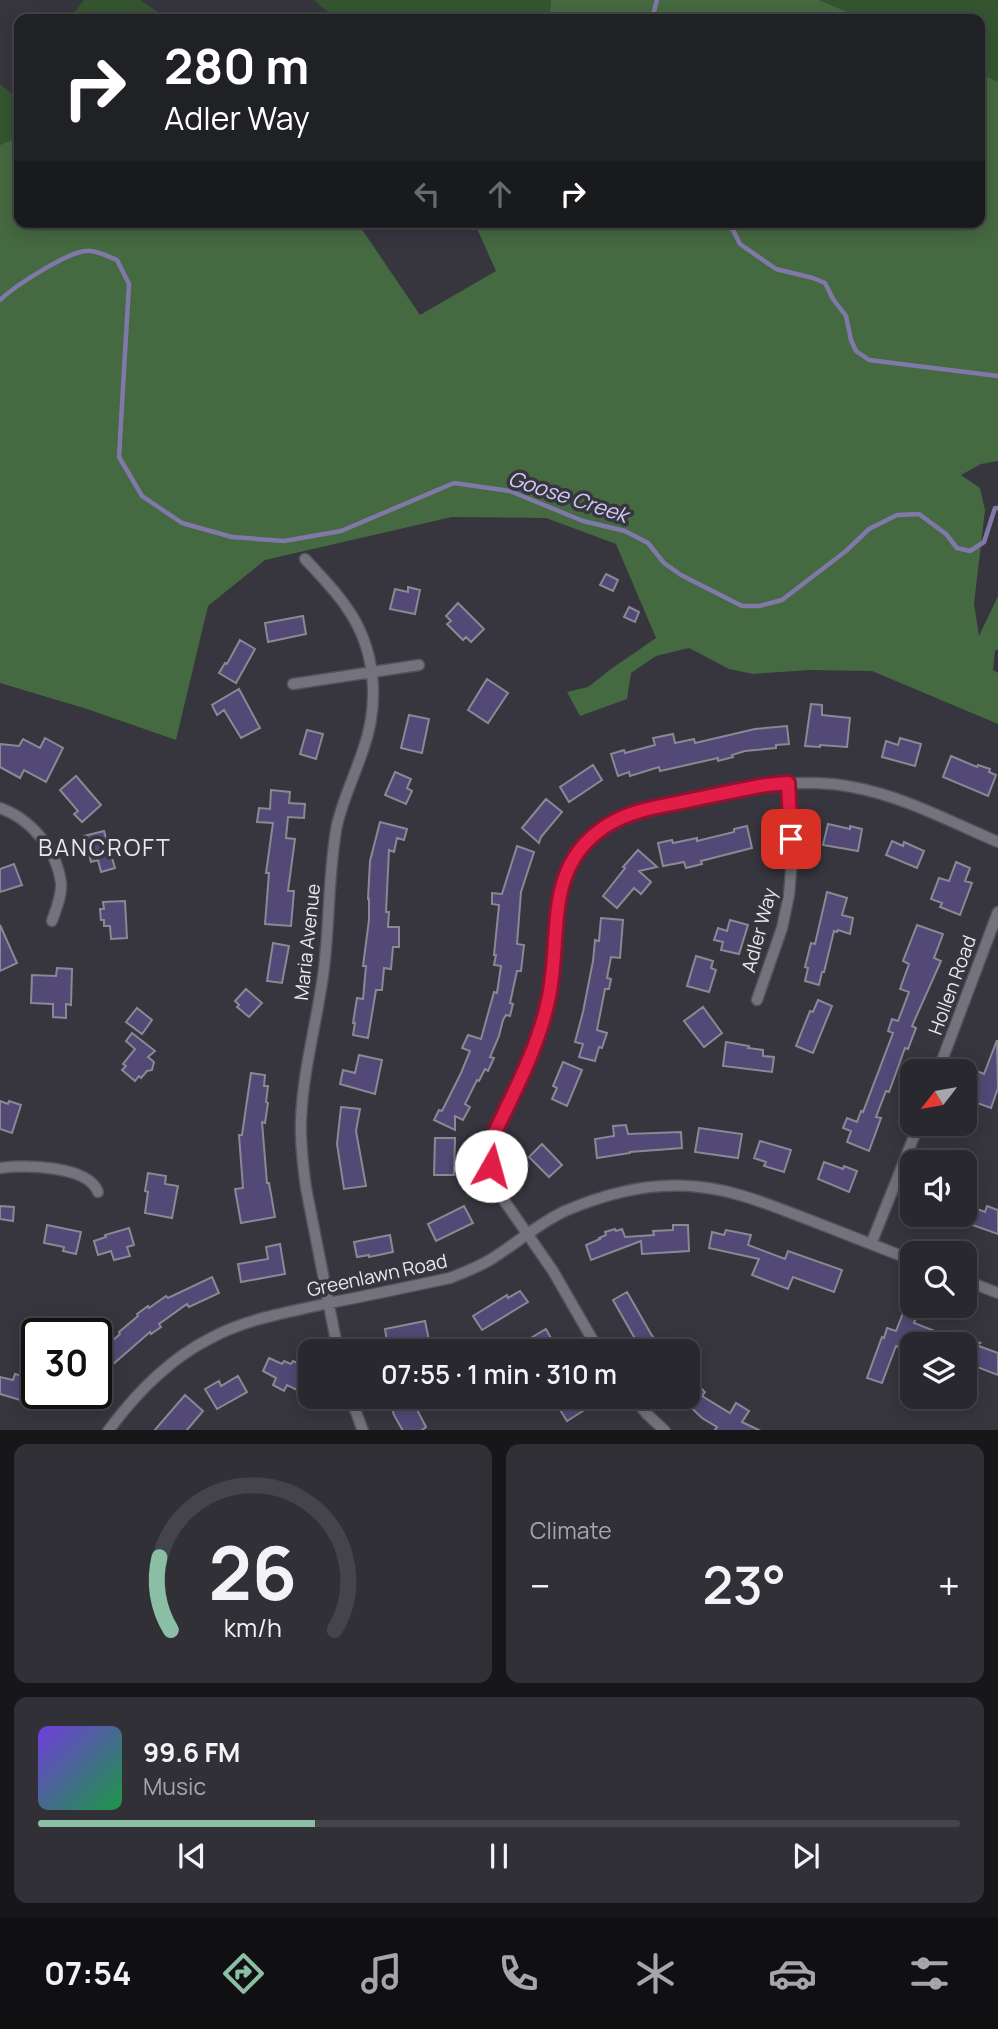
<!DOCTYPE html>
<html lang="en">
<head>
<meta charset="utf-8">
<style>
  body { margin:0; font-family:Manrope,sans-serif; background:#313036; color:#f1f3f6; height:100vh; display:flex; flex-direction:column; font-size:26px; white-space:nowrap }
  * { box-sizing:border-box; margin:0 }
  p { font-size:23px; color:#a5a6aa }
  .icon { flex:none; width:38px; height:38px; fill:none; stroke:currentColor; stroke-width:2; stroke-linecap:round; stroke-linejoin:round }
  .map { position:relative; height:1430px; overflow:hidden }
  .sheet { display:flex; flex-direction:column; gap:14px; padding:14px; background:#171619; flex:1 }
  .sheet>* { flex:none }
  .hud { position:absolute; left:14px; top:14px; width:971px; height:214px; border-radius:14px; box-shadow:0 4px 18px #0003,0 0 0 2px #45444a; background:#202124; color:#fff; overflow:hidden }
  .needle { width:46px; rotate:239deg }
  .tools { position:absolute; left:900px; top:1059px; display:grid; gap:14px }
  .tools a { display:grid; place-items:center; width:77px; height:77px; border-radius:14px; background:#29282e; box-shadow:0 4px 18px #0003,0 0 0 2px #45444a; font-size:35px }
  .speed { position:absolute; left:21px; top:1318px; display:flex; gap:14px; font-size:35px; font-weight:700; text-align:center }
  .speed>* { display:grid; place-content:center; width:91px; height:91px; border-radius:50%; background:#29282e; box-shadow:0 4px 18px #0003,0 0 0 2px #45444a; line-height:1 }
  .speed .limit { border:4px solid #111; border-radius:10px; background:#fff; color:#111 }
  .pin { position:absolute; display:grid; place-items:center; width:60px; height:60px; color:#fff; margin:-30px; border-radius:14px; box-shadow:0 4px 10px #0006 }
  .me { position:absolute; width:77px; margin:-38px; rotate:7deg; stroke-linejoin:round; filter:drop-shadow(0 0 5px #0008) }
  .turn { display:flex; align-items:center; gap:24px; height:147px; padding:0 35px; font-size:32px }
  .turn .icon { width:91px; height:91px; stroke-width:2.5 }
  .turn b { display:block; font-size:49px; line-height:60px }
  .lanes { display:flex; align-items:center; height:66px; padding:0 35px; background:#0003; justify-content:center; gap:35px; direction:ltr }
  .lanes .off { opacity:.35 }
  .big { font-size:52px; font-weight:600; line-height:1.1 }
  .sheet .widget { flex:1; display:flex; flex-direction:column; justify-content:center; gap:10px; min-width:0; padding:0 24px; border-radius:14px; background:#313036 }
  .sheet .dial { align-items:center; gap:0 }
  .dial svg { height:182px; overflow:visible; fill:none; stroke:#45444a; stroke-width:7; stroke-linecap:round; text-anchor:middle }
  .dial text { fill:#f1f3f6; stroke:none }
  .song { display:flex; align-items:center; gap:21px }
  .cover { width:84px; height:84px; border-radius:10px; background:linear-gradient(135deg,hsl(260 70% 55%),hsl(140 70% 35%)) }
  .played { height:7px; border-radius:4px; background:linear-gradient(90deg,#8abfa5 30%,#45444a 30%) }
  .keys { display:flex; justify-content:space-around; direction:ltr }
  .heat { display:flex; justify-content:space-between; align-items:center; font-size:38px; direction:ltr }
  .sheet .tiles { flex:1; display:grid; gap:14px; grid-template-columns:1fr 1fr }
  .widget:last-child { grid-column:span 2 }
  .trip { position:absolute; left:298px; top:1339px; width:402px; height:70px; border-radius:14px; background:#29282e; box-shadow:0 4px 18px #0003,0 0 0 2px #45444a; font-weight:600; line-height:70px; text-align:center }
  .tab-bar { display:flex; height:112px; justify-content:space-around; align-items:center; background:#101012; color:#a5a6aa }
  .tab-bar .icon { width:49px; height:49px }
  .tab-bar .selected { color:#8abfa5 }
  .tab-bar b { font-size:32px; color:#f1f3f6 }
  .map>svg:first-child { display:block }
  .green { fill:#355531 }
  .forest { fill:#456941 }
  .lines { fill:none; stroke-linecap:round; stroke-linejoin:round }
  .stream { stroke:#8078a9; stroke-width:4.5 }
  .building { fill:#524977; stroke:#8a8993; stroke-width:2 }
  .minor-casing { stroke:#535259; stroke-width:13 }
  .minor { stroke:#74737d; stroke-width:10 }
  .route-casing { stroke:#92132f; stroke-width:18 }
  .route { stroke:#e11d48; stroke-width:12 }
  .labels { text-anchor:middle; stroke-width:7; stroke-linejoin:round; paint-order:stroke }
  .street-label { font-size:19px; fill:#e8e8ed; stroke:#37353e }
  .water-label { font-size:21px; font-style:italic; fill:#d1caf8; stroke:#37353e }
  .quarter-label { font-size:23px; letter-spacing:2px; fill:#e8e8ed; stroke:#37353e }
</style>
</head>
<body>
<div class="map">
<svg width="998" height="1431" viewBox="0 0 998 1431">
  <rect width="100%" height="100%" fill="#37353e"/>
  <path class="green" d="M84,0H140L169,19H69Z
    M314,0H551L549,19H335Z
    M819,0H998V82L980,73V19H864Z
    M0,84L12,94L19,85V137L0,145Z"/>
  <path class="forest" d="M551,0H819L864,19H549Z
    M980,73L998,82V461L981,464L961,475L980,488L985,510L974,604L979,636L998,596V649L995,651L993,670L998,673V724L872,671L809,670L753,674L729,669L689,648L656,656L631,673L627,699L580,716L567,692L588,687L611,669L656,638L616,544L546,518L452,517L265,560L208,606L176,740L87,709L0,683V145L19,137V222H357L420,315L496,271L474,222H980Z"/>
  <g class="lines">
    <path class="stream" d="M652,19L657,0
      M729,222L740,244L776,269L813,278L825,283L833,299L846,316L851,340L856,351L869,360L998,376
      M0,300C15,286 72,248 91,251C100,252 109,257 117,260L129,284L119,457L142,496L182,523L232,537L284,541L341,531L454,483L510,491L583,521L625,531L648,543L664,563L681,575L742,606H759L782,600L846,551L869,529L897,515L919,514L946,534L957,548L970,551L984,542L995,508H998"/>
  </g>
  <path class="building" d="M606,574L618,580L613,591L600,585Z
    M408,587L420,590L415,614L390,609L395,589L408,592Z
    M458,603L484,629L471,642L466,637L463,640L447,624L451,621L446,616Z
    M629,607L639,612L635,622L624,617Z
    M303,616L306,634L268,642L265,623Z
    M240,640L255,649L236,683L219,673L225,663L227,664Z
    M487,679L508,693L488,723L468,710Z
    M239,689L260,728L241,738L224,710L217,715L212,705Z
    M811,704L822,705V715L850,718L847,747L820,745V747L805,746Z
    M409,715L429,719L422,753L401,748Z
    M787,726L789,744L776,745V748L745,751L732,755L733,757L718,761V758L660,771L659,767L630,776L629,772L618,776L611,754L624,750L625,753L655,745L653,738L673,734L675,743L694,739L695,743L755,729Z
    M307,730L323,734L316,759L300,754Z
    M45,738L63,748L46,782L24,770L20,778L0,767V744L19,746L23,739L40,748Z
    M900,738L921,744L915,766L882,757L886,741L898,745Z
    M951,756L977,767L978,765L990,769L989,772L996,775L988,796L943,777Z
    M593,765L602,780L569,802L560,787Z
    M395,772L411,779L407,788L412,791L406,804L385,795Z
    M76,776L101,805L82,822L74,814L78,811L60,790Z
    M271,790L290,792L289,803L305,804L304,818L288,817L286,838L295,839L288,891H294L291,926L265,924L269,873H266L273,823L257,822L259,808L270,809Z
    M546,799L562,812L541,837L539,843L522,828Z
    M380,822L407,829L404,840L397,838L394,852L389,850L386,912H389L388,927H399V947H393L391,969L384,968L382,990H376L368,1038L353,1035L355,1023H353L357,998L363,999L366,966H363L369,920V899H368L370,861Z
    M828,824L850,829V826L862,829L858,851L823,845Z
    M747,826L752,848L701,861L702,864L686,868L684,862L663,866L658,843L672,840L673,843L697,838V841L734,832V829Z
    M104,831L115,868L101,872L98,860L91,862L84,836Z
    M892,841L903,846L904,842L924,851L917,868L886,855Z
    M517,846L534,852L521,892L517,944L524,945L521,971H517L510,1003L513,1004L510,1016L506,1015L503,1020L499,1036L490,1057L494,1058L488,1071L485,1069L479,1081L477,1080L465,1104L470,1107L463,1120L455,1116V1130L434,1120L439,1110L442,1111L461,1073L470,1051L462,1048L468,1035L481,1039L494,992L497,993L501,966L494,965L496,955H494L499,905L492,904V893L502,894Z
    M638,850L657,867L639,871L651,882L641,894L634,888L617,908L603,896L625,868L623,867Z
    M956,862L970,868L965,881L972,883L960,915L940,907L942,903L931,899L939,878L949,881Z
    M14,864L22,885L0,892V869Z
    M827,892L847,898L842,915L853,918L850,934L838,930L837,932L834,931L824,972H822L819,985L805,981L808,968L805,967L811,943L815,944Z
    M125,901L127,938L111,939L110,926H104V920H101L100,909H104L103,902Z
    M601,918L623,920L620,958L611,957L607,978L611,979L609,989H605L597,1030L607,1033L602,1048L599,1047L595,1061L579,1057L583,1044L575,1042L583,1012L593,961L595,940L599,941Z
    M730,920L748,925L739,954L721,950L723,942L714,940L718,928L727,931Z
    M0,925L17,963L0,971Z
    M917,925L943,934L934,958L941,961L912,1026L916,1028L908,1049L905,1048L889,1092L886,1091L876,1117L881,1118L869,1151L847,1142L851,1131L843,1128L847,1118L857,1122L861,1111L863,1112L893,1033L888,1031L892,1019L898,1021L909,992L900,989L909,964L903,961Z
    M273,943L289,946L282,983L267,981Z
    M696,956L713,961L711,968L716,970L709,992L687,986Z
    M57,968L72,969L71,1005L66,1004V1018L53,1017V1004L31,1003L32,975L56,976Z
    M246,989L262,1003L249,1017L237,1007L239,1005L235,1001Z
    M818,1000L832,1006L813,1053L796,1046L810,1011L813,1012Z
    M703,1007L722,1033L704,1047L684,1021Z
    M137,1008L152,1020L142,1034L126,1022Z
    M132,1033L155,1051L148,1057L154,1062L152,1070L147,1071L141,1078L139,1076L135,1081L122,1070L126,1066L123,1064L135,1049L126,1041Z
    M997,1040L998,1088L991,1108L966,1099L977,1071L984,1074Z
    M726,1042L749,1046L748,1048L763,1050V1056L774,1057L772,1072L723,1066Z
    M359,1055L382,1060L375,1094L340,1084L343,1070L355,1073Z
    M563,1062L582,1070L567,1106L552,1099L557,1088L553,1086Z
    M251,1073L265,1075L264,1086H268L266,1102L268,1103L265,1123L262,1122L267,1183H269L275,1217L241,1223L235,1189L243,1188L239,1135H242Z
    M0,1101L8,1104L9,1101L21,1105L12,1133L0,1129Z
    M341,1107L360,1109L356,1131L366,1186L344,1189L337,1144Z
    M626,1125L628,1134L681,1132L682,1148L630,1152V1153L597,1158L595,1139L614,1136L613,1126Z
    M699,1128L742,1134L738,1158L695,1152Z
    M435,1138H455L454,1175H434Z
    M760,1141L791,1150L784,1172L764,1166L766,1162L754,1158Z
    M542,1144L562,1165L549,1177L529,1157Z
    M824,1162L843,1169L844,1166L857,1171L849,1192L818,1179Z
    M148,1173L166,1176L165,1184L178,1186L172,1218L145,1213L148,1192L145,1191Z
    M964,1204L985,1212L987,1206L998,1210V1234L964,1222Z
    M0,1206L14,1207L13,1221L0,1219Z
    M464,1206L473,1223L436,1241L428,1224Z
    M47,1225L81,1232L76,1254L63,1251L64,1247L44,1243Z
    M673,1225H688L689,1251L642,1254L641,1241L591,1260L586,1245L600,1239L599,1238L606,1235L605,1232L615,1229L616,1231L622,1229L625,1237L654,1235L653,1231L673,1230Z
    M129,1228L134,1245L127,1247L130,1256L114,1260L111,1251L98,1255L94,1241L106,1237L105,1235Z
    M726,1230L751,1235L748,1245L785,1259L788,1251L842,1270L834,1292L793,1277L788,1289L752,1275L759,1259L709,1248L712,1232L724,1235Z
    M390,1235L393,1252L369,1257V1255L357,1257L354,1242Z
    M280,1244L285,1274L241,1282L238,1264L268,1259L266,1247Z
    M212,1277L219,1293L189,1307L187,1304L159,1324L161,1327L151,1334L150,1332L112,1365L100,1352L120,1334L119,1332L138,1316L137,1314L148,1306L149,1308L166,1296L168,1298Z
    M520,1291L528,1302L482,1330L473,1316L507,1295L508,1298Z
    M627,1292L651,1334L664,1351H642L613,1300Z
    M905,1308L918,1313L914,1323L950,1337L952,1333L980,1343L976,1345L998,1353V1375L964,1362V1344H930L914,1338L909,1351L896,1346L882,1383L867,1378L882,1337L884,1338L887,1328L896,1331Z
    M425,1321L429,1340L388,1348L385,1329Z
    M546,1329L558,1351H529L524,1342Z
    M269,1358L282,1364L284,1361L291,1364L293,1361L302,1365L300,1370L307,1374L299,1391L287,1385L284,1391L273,1385L276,1378L263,1371Z
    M15,1374L37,1379L30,1403L0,1394V1377L13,1380Z
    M238,1376L247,1392L217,1409L205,1389L219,1381L221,1386Z
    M688,1376L705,1392L702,1396L730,1413L736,1403L749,1411L742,1422L761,1431H714L717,1427L702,1418L679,1396H688Z
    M62,1393H87L77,1408L72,1405L68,1410L56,1401Z
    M185,1395L203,1411L186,1431H154Z
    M388,1396H410L426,1427L421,1431H403L394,1415Z
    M558,1396H582L589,1407L567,1421L557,1405L562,1402Z"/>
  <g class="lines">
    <defs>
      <path id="minor" d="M305,559C320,575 335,590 347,608C376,649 380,703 363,750C355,775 343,799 337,825C328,872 330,920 324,968C318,1018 303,1068 301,1120C300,1143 303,1166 306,1188L338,1351
        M293,684L419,665
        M0,808C31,819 57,850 61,883C62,896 56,909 52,921
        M757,1000L782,928L789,895L792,859L788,783
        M938,1071L998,912
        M0,1168C24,1165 88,1165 98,1192
        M871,1244L919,1124
        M964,1280L998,1293
        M599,1351L553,1271L501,1196L491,1166L493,1140L496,1130L525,1069L540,1033L549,999L555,955L558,899L564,879L572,861L587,842L605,826L616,820L648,809L766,784C795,783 824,781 852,787C903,796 951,822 998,842
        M350,1396L363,1431
        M632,1396L647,1414L665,1431
        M108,1431C136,1393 169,1359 211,1338C246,1319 285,1313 324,1304C366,1296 408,1287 450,1278C465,1272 479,1267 493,1258C517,1243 539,1223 565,1211C607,1193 653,1181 700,1187C738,1191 772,1206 807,1219C842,1233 877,1246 912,1260"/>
    </defs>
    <use href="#minor" class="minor-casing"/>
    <use href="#minor" class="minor"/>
  </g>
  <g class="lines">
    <defs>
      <path id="route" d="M491,1166L493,1140L496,1130C516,1088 538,1047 548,1001C563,938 541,868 606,826C629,811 656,807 682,802C710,796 738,790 766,785L788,783L791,839"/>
    </defs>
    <use href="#route" class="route-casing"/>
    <use href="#route" class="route"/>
  </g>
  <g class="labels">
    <g class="street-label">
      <text transform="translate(759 930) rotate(-75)" y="7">Adler Way</text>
      <text transform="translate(307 942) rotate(-84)" y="7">Maria Avenue</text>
      <text transform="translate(952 985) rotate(-70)" y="7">Hollen Road</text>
      <text transform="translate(377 1275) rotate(-12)" y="7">Greenlawn Road</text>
    </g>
    <g class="water-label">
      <text transform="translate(568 497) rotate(18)" y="7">Goose Creek</text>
    </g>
    <g class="quarter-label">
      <text x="105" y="856">BANCROFT</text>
    </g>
  </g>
</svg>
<div class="tools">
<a><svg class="needle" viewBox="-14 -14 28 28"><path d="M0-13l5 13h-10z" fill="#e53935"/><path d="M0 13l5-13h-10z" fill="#a5a6aa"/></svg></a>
<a><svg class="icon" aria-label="sound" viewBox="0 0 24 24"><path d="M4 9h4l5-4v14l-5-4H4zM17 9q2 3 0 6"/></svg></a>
<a><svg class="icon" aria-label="search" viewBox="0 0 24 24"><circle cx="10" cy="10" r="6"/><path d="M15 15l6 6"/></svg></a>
<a><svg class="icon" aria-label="layers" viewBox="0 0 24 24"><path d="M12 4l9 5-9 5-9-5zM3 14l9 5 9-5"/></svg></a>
</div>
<div class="speed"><div class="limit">30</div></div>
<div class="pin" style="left:791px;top:839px;background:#d93025"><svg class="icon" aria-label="arrive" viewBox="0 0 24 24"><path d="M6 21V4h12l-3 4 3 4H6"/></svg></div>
<svg class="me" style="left:491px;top:1166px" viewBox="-20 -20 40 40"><circle r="19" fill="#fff"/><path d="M0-13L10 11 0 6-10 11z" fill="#e11d48"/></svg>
<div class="trip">07:55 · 1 min · 310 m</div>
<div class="hud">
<div class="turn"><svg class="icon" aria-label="right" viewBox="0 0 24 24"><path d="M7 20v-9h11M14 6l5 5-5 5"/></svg><div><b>280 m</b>Adler Way</div></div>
<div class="lanes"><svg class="icon off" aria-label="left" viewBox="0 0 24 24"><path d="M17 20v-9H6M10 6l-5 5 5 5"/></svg><svg class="icon off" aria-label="ahead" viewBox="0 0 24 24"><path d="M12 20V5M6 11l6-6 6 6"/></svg><svg class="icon" aria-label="right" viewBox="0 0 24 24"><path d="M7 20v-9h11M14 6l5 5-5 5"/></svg></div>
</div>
</div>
<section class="sheet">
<div class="tiles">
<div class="widget dial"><svg viewBox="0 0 100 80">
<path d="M14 69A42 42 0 1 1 86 69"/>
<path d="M14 69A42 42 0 0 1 9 37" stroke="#8abfa5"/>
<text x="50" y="56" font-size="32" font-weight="700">26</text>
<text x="50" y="72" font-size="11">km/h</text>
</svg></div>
<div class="widget"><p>Climate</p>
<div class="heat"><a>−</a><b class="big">23°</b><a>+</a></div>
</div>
<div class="widget">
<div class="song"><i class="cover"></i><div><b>99.6 FM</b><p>Music</p></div></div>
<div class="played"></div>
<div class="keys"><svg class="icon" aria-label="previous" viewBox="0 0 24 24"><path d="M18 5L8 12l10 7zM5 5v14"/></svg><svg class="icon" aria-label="pause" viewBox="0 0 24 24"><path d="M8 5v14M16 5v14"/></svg><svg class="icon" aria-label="next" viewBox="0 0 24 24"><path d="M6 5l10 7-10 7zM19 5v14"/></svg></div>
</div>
</div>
</section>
<nav class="tab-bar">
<b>07:54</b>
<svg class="icon selected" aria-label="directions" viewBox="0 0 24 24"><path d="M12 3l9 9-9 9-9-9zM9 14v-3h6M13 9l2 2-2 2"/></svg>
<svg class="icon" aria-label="music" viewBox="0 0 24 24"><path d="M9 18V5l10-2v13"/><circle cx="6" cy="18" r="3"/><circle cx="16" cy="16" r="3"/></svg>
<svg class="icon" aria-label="phone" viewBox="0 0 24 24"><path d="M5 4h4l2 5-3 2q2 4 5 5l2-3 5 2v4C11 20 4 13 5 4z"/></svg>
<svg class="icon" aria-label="climate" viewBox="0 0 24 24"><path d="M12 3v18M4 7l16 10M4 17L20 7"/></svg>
<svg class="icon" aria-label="car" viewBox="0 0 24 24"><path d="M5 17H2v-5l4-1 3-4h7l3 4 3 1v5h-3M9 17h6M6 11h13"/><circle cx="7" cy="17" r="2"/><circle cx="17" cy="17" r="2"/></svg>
<svg class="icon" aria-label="filters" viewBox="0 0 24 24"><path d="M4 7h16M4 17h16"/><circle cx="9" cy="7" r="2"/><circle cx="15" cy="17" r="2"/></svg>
</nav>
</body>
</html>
